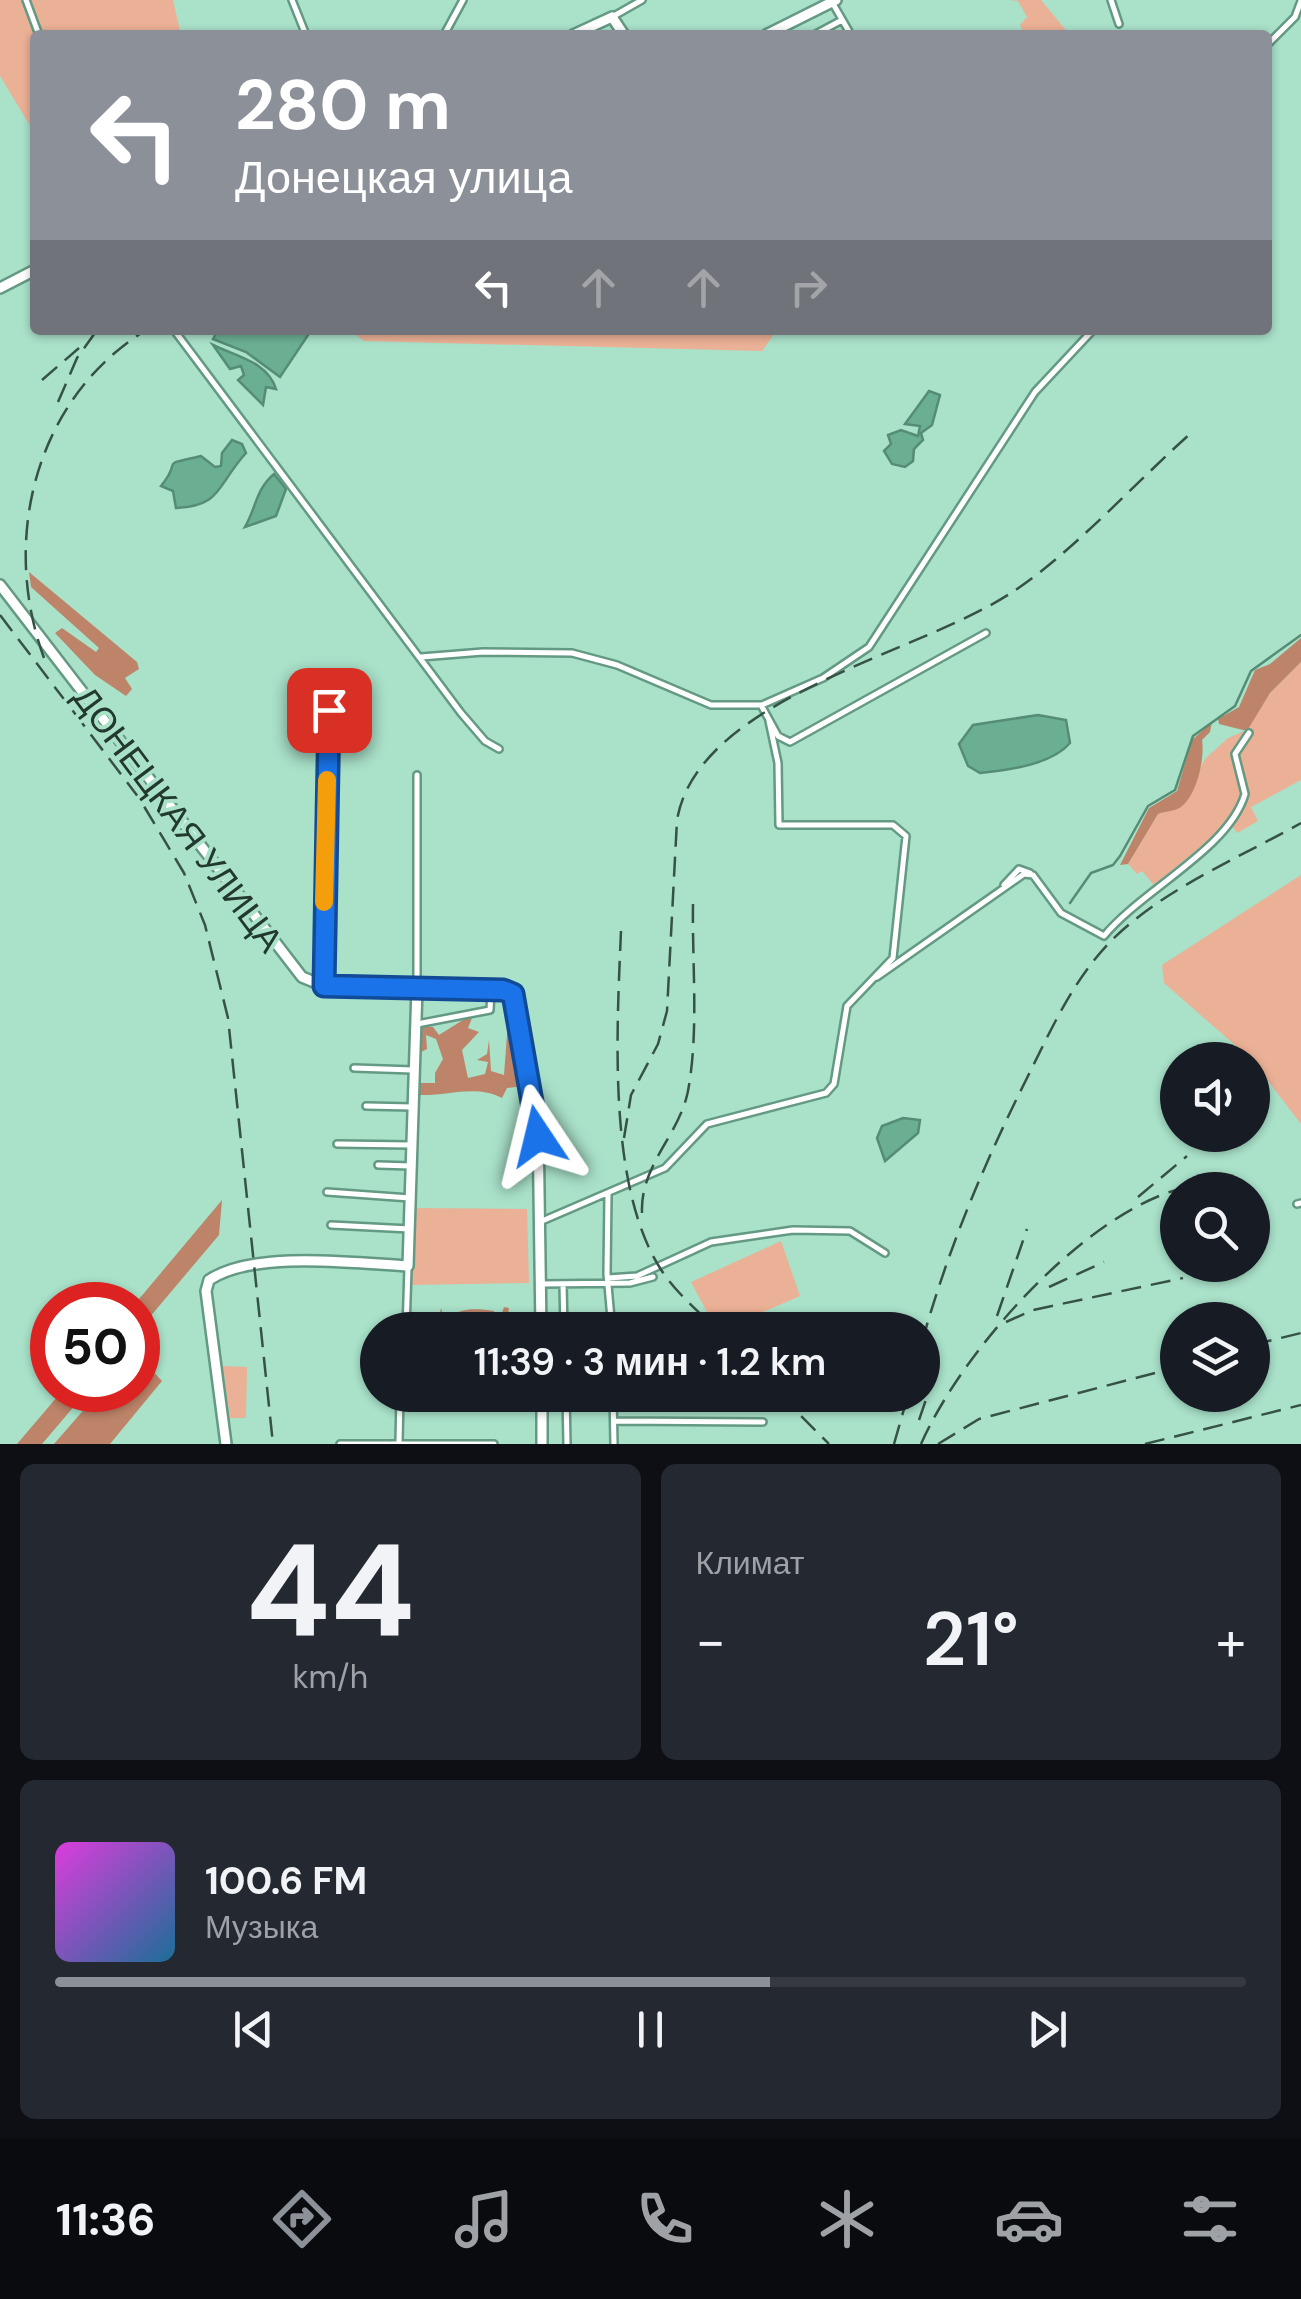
<!DOCTYPE html>
<html lang="ru">
<head>
<meta charset="utf-8">
<style>
  body { margin:0; font-family:"DM Sans",sans-serif; background:#242831; color:#f1f3f6; height:100vh; display:flex; flex-direction:column; font-size:38px; white-space:nowrap }
  * { box-sizing:border-box; margin:0 }
  p { font-size:32px; color:#9ea1a6 }
  .icon { flex:none; width:55px; height:55px; fill:none; stroke:currentColor; stroke-width:2; stroke-linecap:round; stroke-linejoin:round }
  .map { position:relative; height:1444px; overflow:hidden }
  .side { display:flex; flex-direction:column; gap:20px; padding:20px; background:#0d0f14; flex:1 }
  .side>* { flex:none }
  .hud { position:absolute; left:30px; top:30px; width:1242px; height:305px; border-radius:10px; box-shadow:0 2px 8px #0004; background:#8c9099; color:#fff; overflow:hidden }
  .controls { position:absolute; left:1160px; top:1042px; display:grid; gap:20px }
  .controls a { display:grid; place-items:center; width:110px; height:110px; border-radius:50%; background:#171b24; box-shadow:0 2px 8px #0004; font-size:50px }
  .speed { position:absolute; left:30px; top:1282px; display:flex; gap:20px; font-size:50px; font-weight:700; text-align:center }
  .speed>* { display:grid; place-content:center; width:130px; height:130px; border-radius:50%; background:#171b24; box-shadow:0 2px 8px #0004; line-height:1 }
  .speed .limit { border:15px solid #d22; background:#fff; color:#111 }
  .pin { position:absolute; display:grid; place-items:center; width:85px; height:85px; color:#fff; margin:-42px; border-radius:20px; box-shadow:0 5px 15px #0006 }
  .me { position:absolute; width:110px; margin:-55px; rotate:350deg; stroke-linejoin:round; filter:drop-shadow(0 0 8px #0008) }
  .turn { display:flex; align-items:center; gap:35px; height:210px; padding:0 40px; font-size:45px }
  .turn .icon { width:130px; height:130px; stroke-width:2.5 }
  .turn b { display:block; font-size:70px; line-height:85px }
  .lanes { display:flex; align-items:center; height:95px; padding:0 40px; background:#0003; justify-content:center; gap:50px; direction:ltr }
  .lanes .off { opacity:.35 }
  .big { font-size:75px; font-weight:600; line-height:1.1 }
  .side .card { flex:1; display:flex; flex-direction:column; justify-content:center; gap:15px; min-width:0; padding:0 35px; border-radius:15px; background:#242831 }
  .side .dial { align-items:center; gap:0 }
  .dial b { font-size:130px; line-height:1 }
  .song { display:flex; align-items:center; gap:30px }
  .cover { width:120px; height:120px; border-radius:15px; background:linear-gradient(135deg,hsl(300 70% 55%),hsl(200 70% 35%)) }
  .played { height:10px; border-radius:5px; background:linear-gradient(90deg,#8c9099 60%,#363941 60%) }
  .keys { display:flex; justify-content:space-around; direction:ltr }
  .heat { display:flex; justify-content:space-between; align-items:center; font-size:55px; direction:ltr }
  .side .tiles { flex:1; display:grid; gap:20px; grid-template-columns:1fr 1fr }
  .card:last-child { grid-column:span 2 }
  .trip { position:absolute; left:360px; top:1312px; width:580px; height:100px; border-radius:50px; background:#171b24; box-shadow:0 2px 8px #0004; font-weight:600; line-height:100px; text-align:center }
  .tab-bar { display:flex; height:160px; justify-content:space-around; align-items:center; background:#090b0e; color:#9ea1a6 }
  .tab-bar .icon { width:70px; height:70px }
  .tab-bar .active { color:#8c9099 }
  .tab-bar b { font-size:45px; color:#f1f3f6 }
  .map>svg:first-child { display:block }
  .green { fill:#ebb196 }
  .forest { fill:#bd8469 }
  .water { fill:#6baf93; stroke:#558c75; stroke-width:2.5 }
  .lines { fill:none; stroke-linecap:round; stroke-linejoin:round }
  .stream { stroke:#558c75; stroke-width:2.5 }
  .street-casing { stroke:#649983; stroke-width:10 }
  .secondary-casing { stroke:#649983; stroke-width:14 }
  .street { stroke:#fff; stroke-width:5 }
  .secondary { stroke:#fff; stroke-width:9 }
  .rail { stroke:#365246; stroke-width:2.5; stroke-dasharray:20 10; stroke-linecap:butt }
  .route-casing { stroke:#114b97; stroke-width:25 }
  .route { stroke:#1a73e8; stroke-width:18 }
  .slow { stroke:#f59e0b; stroke-width:18 }
  .labels { text-anchor:middle; stroke-width:8; stroke-linejoin:round; paint-order:stroke }
  .street-label { font-size:35px; fill:#22392f; stroke:#a9e1c9 }
</style>
</head>
<body>
<div class="map">
<svg width="1301" height="1444" viewBox="0 0 1301 1444">
  <rect width="100%" height="100%" fill="#a9e1c9"/>
  <path class="green" d="M0,0H173L181,35H35V134L0,76Z
    M1010,0H1041L1070,35H1024L1020,25L1027,17L1018,1Z
    M349,330H777L762,351L364,341Z
    M1301,662V780L1251,807L1258,821L1237,833L1230,823L1154,885L1142,871L1137,874L1128,864L1158,814L1181,807L1205,759L1228,738L1247,730L1270,693Z
    M1301,875V1124L1252,1060L1164,983L1162,965Z
    M411,1208L527,1209L529,1283L410,1285Z
    M781,1241L800,1296L724,1329L707,1312L691,1282Z
    M223,1366L247,1367L246,1418H230Z"/>
  <path class="forest" d="M29,572L137,662L139,669L125,678L132,689L126,696L95,675L55,633L62,628L96,652L99,648L31,587Z
    M1301,638V662L1270,693L1247,731L1219,724L1218,719L1239,707L1255,670L1270,664Z
    M1212,722L1210,732L1202,740C1205,758 1197,795 1181,807C1174,812 1165,811 1158,814L1128,864L1120,865L1149,808L1177,791L1192,740Z
    M466,1018H472L468,1028L479,1032L462,1050L468,1078L485,1074L488,1062L477,1060L487,1054L489,1040L491,1071L504,1075L508,1022L513,1026L523,1086L507,1088L502,1098C476,1084 447,1096 420,1095V1083H435V1073L443,1059L436,1039L426,1035L427,1049L419,1053V1026L433,1027L439,1035Z
    M222,1200L219,1235L138,1331V1305H134Z
    M504,1307L509,1308L506,1330H416V1322L437,1326L441,1308L444,1319C460,1308 475,1308 494,1311V1319L499,1322Z
    M149,1349L147,1365L162,1381L110,1444H54L101,1390H138V1353Z
    M63,1390H88L42,1444H17Z"/>
  <path class="water" d="M218,330H306L308,335L280,377L246,352L213,339Z
    M213,345C236,356 268,362 276,389L266,387L263,405L238,380L244,375L241,366L230,369Z
    M929,391L940,395L932,425L921,433L923,440L914,449L913,461L905,467L892,464L884,451L891,444L888,435L901,430L918,436L920,426L905,424Z
    M232,440L242,444L246,453C216,486 222,506 176,508L173,491L161,486C185,457 155,467 201,456L215,467L221,466L222,453Z
    M274,474L286,489L276,516L245,527C256,508 256,489 274,474Z
    M1038,715L1066,720L1070,743C1051,765 1008,770 980,773L968,766L959,744L973,725Z
    M903,1118L920,1120L918,1133L885,1161L877,1138L882,1126Z"/>
  <g class="lines">
    <path class="stream" d="M1070,903L1091,873L1113,865L1120,856L1148,806L1175,790L1193,736L1235,706L1251,671L1301,635"/>
    <defs>
      <path id="street" d="M26,0L39,35
        M292,0L306,35
        M1111,0L1119,24
        M832,2L851,35
        M612,17L642,0
        M444,35L463,0
        M814,35L842,20
        M1268,44L1295,17L1301,1
        M174,330L461,713L485,741L499,749
        M421,657L483,652L572,653L617,665L711,705H761L778,736L790,742L986,633
        M762,705L823,678L869,647L1035,392L1093,330
        M417,775V988
        M1004,885L1019,869L1030,873
        M877,977L1024,874L1033,875L1061,913L1104,936C1143,889 1229,849 1245,794L1235,754L1249,733
        M324,986L329,679
        M417,1024L490,1010L491,990
        M354,1068L413,1070
        M366,1106L413,1107
        M337,1144L410,1145
        M378,1165L411,1166
        M327,1192L410,1198
        M608,1194L607,1274L612,1330
        M1297,1204L1301,1203
        M542,1221L665,1168L707,1124L826,1093L834,1084L847,1006L893,958L906,836L893,825H779L778,763L769,721
        M331,1225L410,1229
        M608,1278L637,1276L711,1242L793,1230L850,1231L885,1253
        M542,1284L630,1283L653,1277
        M563,1284L564,1330
        M406,1330L408,1268
        M566,1395L567,1444
        M613,1395L614,1444
        M614,1421L763,1422
        M399,1442L400,1395
        M340,1444H389
        M391,1444H494"/>
      <path id="secondary" d="M573,35L612,17L624,35
        M766,35L836,0
        M0,288L35,270
        M0,585L302,977L324,986L503,990L516,998L523,1063L538,1122L541,1330
        M542,1395V1444
        M226,1444L206,1291L209,1280C254,1250 355,1263 408,1266L417,988"/>
    </defs>
    <use href="#street" class="street-casing"/>
    <use href="#secondary" class="secondary-casing"/>
    <use href="#street" class="street"/>
    <use href="#secondary" class="secondary"/>
    <path class="rail" d="M42,380L79,348
      M58,402L77,358L97,330
      M0,615L139,798L184,873L205,925L228,1018L273,1444
      M44,658C0,538 36,398 146,330
      M621,931C617,1028 607,1184 660,1268C674,1291 698,1311 717,1330
      M624,1138L631,1095L658,1044L667,1011L677,820C698,697 921,654 1014,591C1073,552 1137,481 1191,433
      M1138,1197L1187,1156
      M642,1213C640,1165 679,1136 688,1091C699,1032 692,964 693,904
      M1049,1287L1104,1262
      M997,1316L1027,1229
      M1006,1322L1033,1310L1183,1278
      M922,1342C948,1249 983,1166 1026,1080C1051,1030 1073,979 1113,939C1165,888 1239,858 1301,823
      M1252,1345L1301,1333
      M780,1395L829,1444
      M919,1420L935,1373
      M894,1444L908,1395
      M921,1444C961,1353 1079,1219 1176,1190
      M938,1444L979,1419L1178,1367
      M1145,1444L1301,1405"/>
  </g>
  <g class="lines">
    <defs>
      <path id="route" d="M329,710L324,986L503,990L513,994L538,1136"/>
    </defs>
    <use href="#route" class="route-casing"/>
    <use href="#route" class="route"/>
    <path class="slow" d="M324,902L327,780"/>
  </g>
  <g class="labels">
    <g class="street-label">
      <text transform="translate(178 819) rotate(53)" y="12">ДОНЕЦКАЯ УЛИЦА</text>
    </g>
  </g>
</svg>
<div class="controls">
<a><svg class="icon" aria-label="sound" viewBox="0 0 24 24"><path d="M4 9h4l5-4v14l-5-4H4zM17 9q2 3 0 6"/></svg></a>
<a><svg class="icon" aria-label="search" viewBox="0 0 24 24"><circle cx="10" cy="10" r="6"/><path d="M15 15l6 6"/></svg></a>
<a><svg class="icon" aria-label="layers" viewBox="0 0 24 24"><path d="M12 4l9 5-9 5-9-5zM3 14l9 5 9-5"/></svg></a>
</div>
<div class="speed"><div class="limit">50</div></div>
<div class="pin" style="left:329px;top:710px;background:#d93025"><svg class="icon" aria-label="arrive" viewBox="0 0 24 24"><path d="M6 21V4h12l-3 4 3 4H6"/></svg></div>
<svg class="me" style="left:538px;top:1136px" viewBox="-20 -20 40 40"><path d="M0-17L14 15 0 8-14 15z" fill="#1a73e8" stroke="#fff" stroke-width="4"/></svg>
<div class="trip">11:39 · 3 мин · 1.2 km</div>
<div class="hud">
<div class="turn"><svg class="icon" aria-label="left" viewBox="0 0 24 24"><path d="M17 20v-9H6M10 6l-5 5 5 5"/></svg><div><b>280 m</b>Донецкая улица</div></div>
<div class="lanes"><svg class="icon" aria-label="left" viewBox="0 0 24 24"><path d="M17 20v-9H6M10 6l-5 5 5 5"/></svg><svg class="icon off" aria-label="ahead" viewBox="0 0 24 24"><path d="M12 20V5M6 11l6-6 6 6"/></svg><svg class="icon off" aria-label="ahead" viewBox="0 0 24 24"><path d="M12 20V5M6 11l6-6 6 6"/></svg><svg class="icon off" aria-label="right" viewBox="0 0 24 24"><path d="M7 20v-9h11M14 6l5 5-5 5"/></svg></div>
</div>
</div>
<section class="side">
<div class="tiles">
<div class="card dial"><b>44</b><p>km/h</p></div>
<div class="card"><p>Климат</p>
<div class="heat"><a>−</a><b class="big">21°</b><a>+</a></div>
</div>
<div class="card">
<div class="song"><i class="cover"></i><div><b>100.6 FM</b><p>Музыка</p></div></div>
<div class="played"></div>
<div class="keys"><svg class="icon" aria-label="previous" viewBox="0 0 24 24"><path d="M18 5L8 12l10 7zM5 5v14"/></svg><svg class="icon" aria-label="pause" viewBox="0 0 24 24"><path d="M8 5v14M16 5v14"/></svg><svg class="icon" aria-label="next" viewBox="0 0 24 24"><path d="M6 5l10 7-10 7zM19 5v14"/></svg></div>
</div>
</div>
</section>
<nav class="tab-bar">
<b>11:36</b>
<svg class="icon active" aria-label="directions" viewBox="0 0 24 24"><path d="M12 3l9 9-9 9-9-9zM9 14v-3h6M13 9l2 2-2 2"/></svg>
<svg class="icon" aria-label="music" viewBox="0 0 24 24"><path d="M9 18V5l10-2v13"/><circle cx="6" cy="18" r="3"/><circle cx="16" cy="16" r="3"/></svg>
<svg class="icon" aria-label="phone" viewBox="0 0 24 24"><path d="M5 4h4l2 5-3 2q2 4 5 5l2-3 5 2v4C11 20 4 13 5 4z"/></svg>
<svg class="icon" aria-label="climate" viewBox="0 0 24 24"><path d="M12 3v18M4 7l16 10M4 17L20 7"/></svg>
<svg class="icon" aria-label="car" viewBox="0 0 24 24"><path d="M5 17H2v-5l4-1 3-4h7l3 4 3 1v5h-3M9 17h6M6 11h13"/><circle cx="7" cy="17" r="2"/><circle cx="17" cy="17" r="2"/></svg>
<svg class="icon" aria-label="filters" viewBox="0 0 24 24"><path d="M4 7h16M4 17h16"/><circle cx="9" cy="7" r="2"/><circle cx="15" cy="17" r="2"/></svg>
</nav>
</body>
</html>
